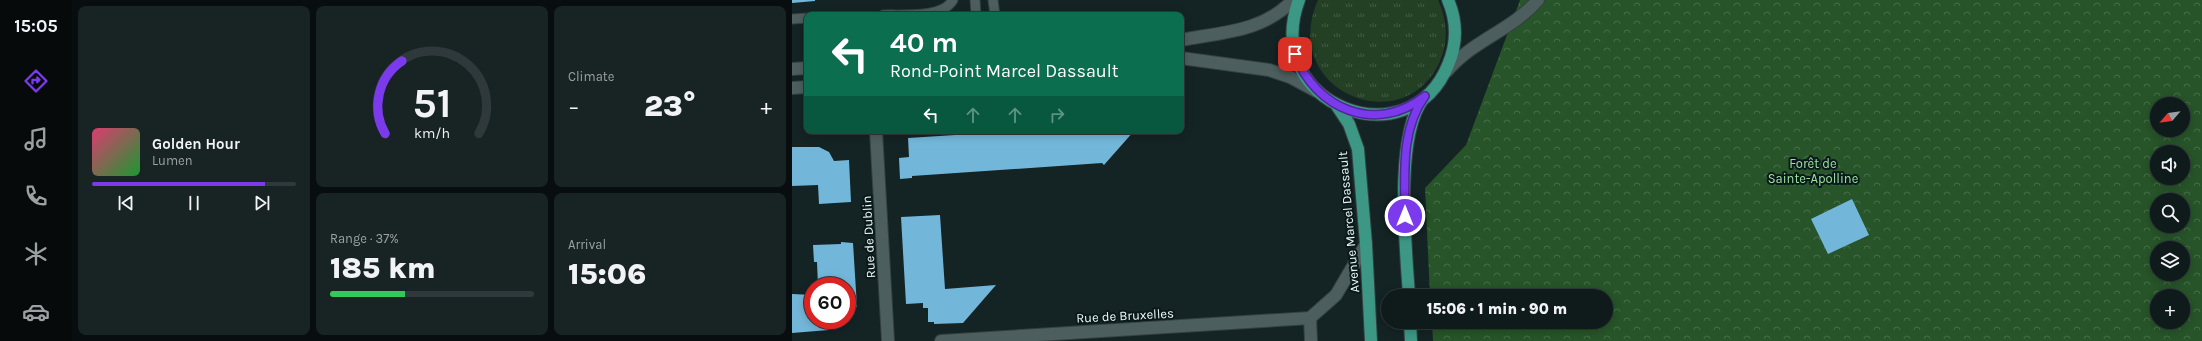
<!DOCTYPE html>
<html lang="en">
<head>
<meta charset="utf-8">
<style>
  body { margin:0; font-family:Karla,sans-serif; background:#182324; color:#f1f3f6; height:100vh; display:flex; flex-direction:column; font-size:15px; white-space:nowrap }
  * { box-sizing:border-box; margin:0 }
  p { font-size:13px; color:#9ba1a3 }
  .icon { flex:none; width:22px; height:22px; fill:none; stroke:currentColor; stroke-width:2; stroke-linecap:round; stroke-linejoin:round }
  .map { position:relative; flex:1; overflow:hidden }
  .sheet { display:flex; flex-direction:column; gap:6px; padding:6px; background:#080e0f; width:720px }
  .sheet>* { flex:none }
  .top-card { position:absolute; left:12px; top:12px; width:380px; height:122px; border-radius:8px; box-shadow:0 2px 10px #0003,0 0 0 1px #2f383a; background:#0b6e4f; color:#fff; overflow:hidden }
  .needle { width:26px; rotate:242deg }
  .fabs { position:absolute; left:1358px; top:97px; display:grid; gap:8px }
  .fabs a { display:grid; place-items:center; width:40px; height:40px; border-radius:50%; background:#0f1a1b; box-shadow:0 2px 10px #0003,0 0 0 1px #2f383a; font-size:20px }
  .speed { position:absolute; left:12px; top:277px; display:flex; gap:8px; font-size:20px; font-weight:700; text-align:center }
  .speed>* { display:grid; place-content:center; width:52px; height:52px; border-radius:50%; background:#0f1a1b; box-shadow:0 2px 10px #0003,0 0 0 1px #2f383a; line-height:1 }
  .speed .limit { border:6px solid #d22; background:#fff; color:#111 }
  .pin { position:absolute; display:grid; place-items:center; width:34px; height:34px; color:#fff; margin:-17px; border-radius:8px; box-shadow:0 2px 6px #0006 }
  .me { position:absolute; width:44px; margin:-22px; rotate:0deg; stroke-linejoin:round; filter:drop-shadow(0 0 3px #0008) }
  .turn { display:flex; align-items:center; gap:14px; height:84px; padding:0 20px; font-size:18px }
  .turn .icon { width:52px; height:52px; stroke-width:2.5 }
  .turn b { display:block; font-size:28px; line-height:34px }
  .lanes { display:flex; align-items:center; height:38px; padding:0 20px; background:#0003; justify-content:center; gap:20px; direction:ltr }
  .lanes .off { opacity:.35 }
  .big { font-size:30px; font-weight:800; line-height:1.1 }
  .sheet .widget { flex:1; display:flex; flex-direction:column; justify-content:center; gap:6px; min-width:0; padding:0 14px; border-radius:8px; background:#182324 }
  .sheet .dial { align-items:center; gap:0 }
  .dial svg { height:104px; overflow:visible; fill:none; stroke:#2f383a; stroke-width:7; stroke-linecap:round; text-anchor:middle }
  .dial text { fill:#f1f3f6; stroke:none }
  .song { display:flex; align-items:center; gap:12px }
  .cover { width:48px; height:48px; border-radius:6px; background:linear-gradient(135deg,hsl(340 70% 55%),hsl(130 70% 35%)) }
  .played { height:4px; border-radius:2px; background:linear-gradient(90deg,#7c3aed 85%,#2f383a 85%) }
  .keys { display:flex; justify-content:space-around; direction:ltr }
  .heat { display:flex; justify-content:space-between; align-items:center; font-size:22px; direction:ltr }
  .charge { height:6px; border-radius:3px; background:linear-gradient(90deg,#34c759 37%,#2f383a 0) }
  .sheet .tiles { flex:1; display:grid; gap:6px; grid-template-columns:repeat(3,1fr) }
  .widget:first-child { grid-row:span 2 }
  .trip { position:absolute; left:589px; top:289px; width:232px; height:40px; border-radius:20px; background:#0f1a1b; box-shadow:0 2px 10px #0003,0 0 0 1px #2f383a; font-weight:800; line-height:40px; text-align:center }
  main { display:flex; flex:1; min-height:0 }
  .dock { display:flex; flex-direction:column; width:72px; justify-content:space-around; align-items:center; background:#060a0b; color:#9ba1a3 }
  .dock .icon { width:28px; height:28px }
  .dock .selected { color:#7c3aed }
  .dock b { font-size:18px; color:#f1f3f6 }
  .map>svg:first-child { display:block }
  .grass { fill:url(#grass-tufts) }
  .forest { fill:url(#forest-crowns); fill-rule:evenodd }
  .building { fill:#72b7da }
  .lines { fill:none; stroke-linecap:round; stroke-linejoin:round }
  .service-casing { stroke:#354041; stroke-width:11 }
  .minor-casing { stroke:#354041; stroke-width:14 }
  .tertiary-casing { stroke:#354041; stroke-width:14 }
  .primary-casing { stroke:#354041; stroke-width:14 }
  .service { stroke:#4d5e5f; stroke-width:9 }
  .minor { stroke:#4d5e5f; stroke-width:12 }
  .tertiary { stroke:#4d5e5f; stroke-width:12 }
  .primary { stroke:#3c9784; stroke-width:12 }
  .route-casing { stroke:#51269a; stroke-width:10 }
  .route { stroke:#7c3aed; stroke-width:7 }
  .labels { text-anchor:middle; stroke-width:4; stroke-linejoin:round; paint-order:stroke }
  .park-label { font-size:13px; fill:#9ee39e; stroke:#0a1a1b }
  .street-label { font-size:13px; fill:#edf7f8; stroke:#0a1a1b }
</style>
</head>
<body>
<main>
<nav class="dock">
<b>15:05</b>
<svg class="icon selected" aria-label="directions" viewBox="0 0 24 24"><path d="M12 3l9 9-9 9-9-9zM9 14v-3h6M13 9l2 2-2 2"/></svg>
<svg class="icon" aria-label="music" viewBox="0 0 24 24"><path d="M9 18V5l10-2v13"/><circle cx="6" cy="18" r="3"/><circle cx="16" cy="16" r="3"/></svg>
<svg class="icon" aria-label="phone" viewBox="0 0 24 24"><path d="M5 4h4l2 5-3 2q2 4 5 5l2-3 5 2v4C11 20 4 13 5 4z"/></svg>
<svg class="icon" aria-label="climate" viewBox="0 0 24 24"><path d="M12 3v18M4 7l16 10M4 17L20 7"/></svg>
<svg class="icon" aria-label="car" viewBox="0 0 24 24"><path d="M5 17H2v-5l4-1 3-4h7l3 4 3 1v5h-3M9 17h6M6 11h13"/><circle cx="7" cy="17" r="2"/><circle cx="17" cy="17" r="2"/></svg>
</nav>
<section class="sheet">
<div class="tiles">
<div class="widget">
<div class="song"><i class="cover"></i><div><b>Golden Hour</b><p>Lumen</p></div></div>
<div class="played"></div>
<div class="keys"><svg class="icon" aria-label="previous" viewBox="0 0 24 24"><path d="M18 5L8 12l10 7zM5 5v14"/></svg><svg class="icon" aria-label="pause" viewBox="0 0 24 24"><path d="M8 5v14M16 5v14"/></svg><svg class="icon" aria-label="next" viewBox="0 0 24 24"><path d="M6 5l10 7-10 7zM19 5v14"/></svg></div>
</div>
<div class="widget dial"><svg viewBox="0 0 100 80">
<path d="M14 69A42 42 0 1 1 86 69"/>
<path d="M14 69A42 42 0 0 1 27 13" stroke="#7c3aed"/>
<text x="50" y="56" font-size="32" font-weight="700">51</text>
<text x="50" y="72" font-size="11">km/h</text>
</svg></div>
<div class="widget"><p>Climate</p>
<div class="heat"><a>−</a><b class="big">23°</b><a>+</a></div>
</div>
<div class="widget"><p>Range · 37%</p><b class="big">185 km</b><div class="charge"></div></div>
<div class="widget"><p>Arrival</p><b class="big">15:06</b></div>
</div>
</section>
<div class="map">
<svg width="1410" height="341" viewBox="0 0 1410 341">
  <defs>
    <pattern id="grass-tufts" width="24" height="20" patternUnits="userSpaceOnUse"><rect width="24" height="20" fill="#244024"/><path d="M3 7l-1-3M5 7V3M7 7l1-3M15 17l-1-3M17 17v-4M19 17l1-3" fill="none" stroke="#445c45"/></pattern>
    <pattern id="forest-crowns" width="20" height="18" patternUnits="userSpaceOnUse"><rect width="20" height="18" fill="#275429"/><path d="M2 6a3 3 0 1 1 6 0M12 15a3 3 0 1 1 6 0" fill="none" stroke="#476d49"/></pattern>
  </defs>
  <rect width="100%" height="100%" fill="#142324"/>
  <path class="grass" d="M526,0H646C655,20 657,40 648,61C613,142 486,92 526,0Z"/>
  <path class="forest" d="M728,0H1410V341H641L640,322H814V296H638L633,188L674,145ZM1365,104H1391V130H1365ZM1365,152H1391V178H1365ZM1365,200H1391V226H1365ZM1365,248H1391V274H1365ZM1365,296H1391V322H1365Z"/>
  <path class="building" d="M0,0H23V1L0,3Z
    M226,131V133L311,131V134L342,131L312,165L310,163L120,176V178L108,179L107,158L117,157L116,138Z
    M0,147H27L37,152L42,161L57,160L59,202L27,204L26,185L0,186Z
    M1060,199L1077,235L1036,254L1019,219Z
    M148,215L153,289L204,285L171,323L142,324V322H136V308H131V303L114,304L109,217Z
    M49,242L61,243L65,307H55V286H26L25,262H22L21,245L49,244Z
    M0,294L21,295V320H43L44,327L37,328V330L0,333Z"/>
  <g class="lines">
    <defs>
      <path id="service" d="M183,0L184,15
        M201,0L203,15
        M91,15C110,14 150,19 161,0
        M0,19L15,18"/>
      <path id="minor" d="M389,40C430,32 471,32 501,0
        M389,58L477,70L498,77L524,91
        M0,69L15,68
        M0,88L15,87
        M84,131L96,341
        M518,318L519,341
        M149,341L518,318L544,295L574,244"/>
      <path id="tertiary" d="M655,71C681,40 719,31 746,0"/>
      <path id="primary" d="M507,0C468,105 617,161 656,65C665,44 665,21 656,0
        M545,106L557,124L566,149L574,244L579,341
        M617,296C614,247 602,138 631,99
        M618,322L619,341"/>
    </defs>
    <use href="#service" class="service-casing"/>
    <use href="#minor" class="minor-casing"/>
    <use href="#tertiary" class="tertiary-casing"/>
    <use href="#primary" class="primary-casing"/>
    <use href="#service" class="service"/>
    <use href="#minor" class="minor"/>
    <use href="#tertiary" class="tertiary"/>
    <use href="#primary" class="primary"/>
  </g>
  <g class="lines">
    <defs>
      <path id="route" d="M503,54C523,109 584,135 633,96C608,130 613,176 613,216"/>
    </defs>
    <use href="#route" class="route-casing"/>
    <use href="#route" class="route"/>
  </g>
  <g class="labels">
    <g class="park-label">
      <text x="1021" y="168">Forêt de<tspan x="1021" dy="15">Sainte-Apolline</tspan></text>
    </g>
    <g class="street-label">
      <text transform="translate(556 222) rotate(-95)" y="5">Avenue Marcel Dassault</text>
      <text transform="translate(76 237) rotate(-93)" y="5">Rue de Dublin</text>
      <text transform="translate(333 315) rotate(-3)" y="5">Rue de Bruxelles</text>
    </g>
  </g>
</svg>
<div class="fabs">
<a><svg class="needle" viewBox="-14 -14 28 28"><path d="M0-13l5 13h-10z" fill="#e53935"/><path d="M0 13l5-13h-10z" fill="#9ba1a3"/></svg></a>
<a><svg class="icon" aria-label="sound" viewBox="0 0 24 24"><path d="M4 9h4l5-4v14l-5-4H4zM17 9q2 3 0 6"/></svg></a>
<a><svg class="icon" aria-label="search" viewBox="0 0 24 24"><circle cx="10" cy="10" r="6"/><path d="M15 15l6 6"/></svg></a>
<a><svg class="icon" aria-label="layers" viewBox="0 0 24 24"><path d="M12 4l9 5-9 5-9-5zM3 14l9 5 9-5"/></svg></a>
<a>+</a>
</div>
<div class="speed"><div class="limit">60</div></div>
<div class="pin" style="left:503px;top:54px;background:#d93025"><svg class="icon" aria-label="arrive" viewBox="0 0 24 24"><path d="M6 21V4h12l-3 4 3 4H6"/></svg></div>
<svg class="me" style="left:613px;top:216px" viewBox="-20 -20 40 40"><circle r="17" fill="#7c3aed" stroke="#fff" stroke-width="3"/><path d="M0-11L8 9 0 5-8 9z" fill="#fff"/></svg>
<div class="trip">15:06 · 1 min · 90 m</div>
<div class="top-card">
<div class="turn"><svg class="icon" aria-label="left" viewBox="0 0 24 24"><path d="M17 20v-9H6M10 6l-5 5 5 5"/></svg><div><b>40 m</b>Rond-Point Marcel Dassault</div></div>
<div class="lanes"><svg class="icon" aria-label="left" viewBox="0 0 24 24"><path d="M17 20v-9H6M10 6l-5 5 5 5"/></svg><svg class="icon off" aria-label="ahead" viewBox="0 0 24 24"><path d="M12 20V5M6 11l6-6 6 6"/></svg><svg class="icon off" aria-label="ahead" viewBox="0 0 24 24"><path d="M12 20V5M6 11l6-6 6 6"/></svg><svg class="icon off" aria-label="right" viewBox="0 0 24 24"><path d="M7 20v-9h11M14 6l5 5-5 5"/></svg></div>
</div>
</div>
</main>
</body>
</html>
